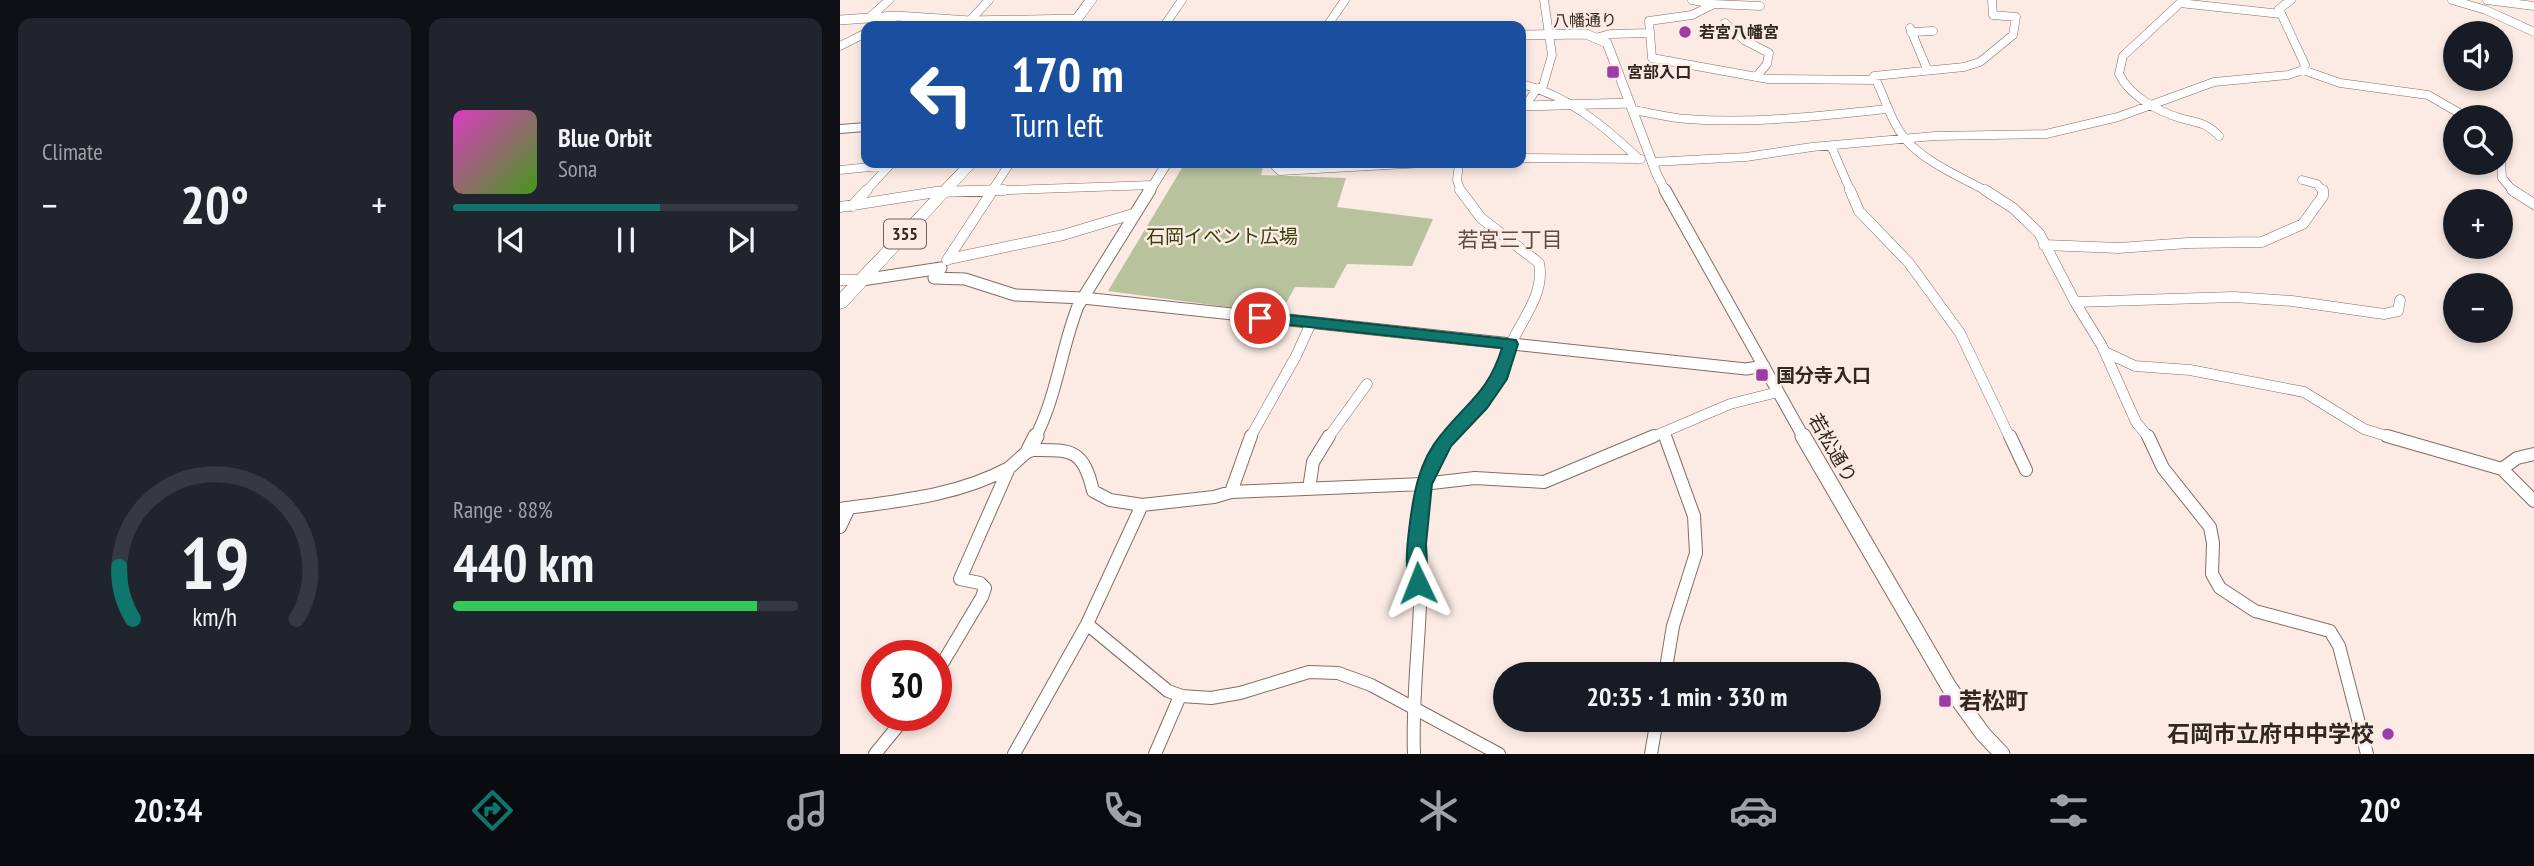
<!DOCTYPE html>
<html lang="en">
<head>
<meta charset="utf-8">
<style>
  body { margin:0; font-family:"PT Sans Narrow","Noto Sans JP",sans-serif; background:#20242c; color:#f1f3f6; height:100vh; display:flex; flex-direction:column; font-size:26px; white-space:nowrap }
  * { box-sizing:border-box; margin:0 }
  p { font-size:23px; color:#9ea1a6 }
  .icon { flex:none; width:38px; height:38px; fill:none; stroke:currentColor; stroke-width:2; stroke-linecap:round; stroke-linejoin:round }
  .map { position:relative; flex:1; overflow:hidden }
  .panel { display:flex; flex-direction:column; gap:18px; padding:18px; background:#0d0f14; width:840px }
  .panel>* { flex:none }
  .guide { position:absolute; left:21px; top:21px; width:665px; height:147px; border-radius:14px; box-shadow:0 4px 10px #0003; background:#1a4fa0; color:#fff; overflow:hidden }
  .fabs { position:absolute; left:1603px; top:21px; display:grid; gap:14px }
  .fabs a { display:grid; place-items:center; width:70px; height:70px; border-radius:50%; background:#171b24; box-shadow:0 4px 10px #0003; font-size:35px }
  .speed { position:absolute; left:21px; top:640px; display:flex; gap:14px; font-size:35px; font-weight:700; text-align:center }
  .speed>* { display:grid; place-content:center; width:91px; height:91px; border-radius:50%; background:#171b24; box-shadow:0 4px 10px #0003; line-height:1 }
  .speed .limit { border:10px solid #d22; background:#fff; color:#111 }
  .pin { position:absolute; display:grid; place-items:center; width:60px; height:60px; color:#fff; margin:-30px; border:4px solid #fff; border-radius:50%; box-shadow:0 2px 7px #0007 }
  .me { position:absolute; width:77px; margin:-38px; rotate:358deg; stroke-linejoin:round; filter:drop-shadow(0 0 5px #0008) }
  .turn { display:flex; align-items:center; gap:24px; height:147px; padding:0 35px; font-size:32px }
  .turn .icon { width:91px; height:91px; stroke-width:2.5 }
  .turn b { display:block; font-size:49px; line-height:60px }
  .big { font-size:52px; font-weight:700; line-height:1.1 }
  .panel .tile { flex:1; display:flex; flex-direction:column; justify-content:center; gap:10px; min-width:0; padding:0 24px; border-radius:14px; background:#20242c }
  .panel .dial { align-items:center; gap:0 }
  .dial svg { height:182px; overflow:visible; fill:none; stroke:#363941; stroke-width:7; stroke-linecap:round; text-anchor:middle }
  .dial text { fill:#f1f3f6; stroke:none }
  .song { display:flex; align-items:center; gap:21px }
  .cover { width:84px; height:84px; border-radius:10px; background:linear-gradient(135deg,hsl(310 70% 55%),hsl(100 70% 35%)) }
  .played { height:7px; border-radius:4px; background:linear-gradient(90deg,#0f766e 60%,#363941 60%) }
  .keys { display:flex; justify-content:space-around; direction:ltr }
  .heat { display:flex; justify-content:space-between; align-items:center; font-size:38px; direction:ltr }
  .charge { height:10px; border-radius:5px; background:linear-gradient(90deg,#34c759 88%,#363941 0) }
  .panel .tiles { flex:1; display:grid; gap:18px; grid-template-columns:repeat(2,1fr) }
  .trip { position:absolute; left:653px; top:662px; width:388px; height:70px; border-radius:35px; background:#171b24; box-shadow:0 4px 10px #0003; font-weight:700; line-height:70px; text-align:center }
  .tab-bar { display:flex; height:112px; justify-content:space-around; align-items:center; background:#090b0e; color:#9ea1a6 }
  .tab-bar .icon { width:49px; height:49px }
  .tab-bar .current { color:#0f766e }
  .tab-bar b { font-size:32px; color:#f1f3f6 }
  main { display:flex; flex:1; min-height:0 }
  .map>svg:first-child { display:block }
  .green { fill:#b8c39e }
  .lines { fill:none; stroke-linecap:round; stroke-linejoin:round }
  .minor-far2-casing { stroke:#846d63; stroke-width:9 }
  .minor-far1-casing { stroke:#846d63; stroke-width:11 }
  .minor-casing { stroke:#846d63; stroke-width:14 }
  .tertiary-far2-casing { stroke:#846d63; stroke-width:10 }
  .tertiary-far1-casing { stroke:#846d63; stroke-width:13 }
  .tertiary-casing { stroke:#846d63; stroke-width:17 }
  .primary-casing { stroke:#846d63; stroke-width:2 }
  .trunk-casing { stroke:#846d63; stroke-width:1 }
  .minor-far2 { stroke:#fff; stroke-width:8 }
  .minor-far1 { stroke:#fff; stroke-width:10 }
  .minor { stroke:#fff; stroke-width:12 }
  .tertiary-far2 { stroke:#fff; stroke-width:9 }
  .tertiary-far1 { stroke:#fff; stroke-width:11 }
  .tertiary { stroke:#fff; stroke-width:15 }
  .primary { fill:#fff; fill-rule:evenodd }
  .trunk { fill:#fff; fill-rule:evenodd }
  .route { fill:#0f766e; stroke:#0a4d48; stroke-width:2 }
  .poi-dot { fill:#9c3ca4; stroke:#fbebe4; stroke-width:2.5 }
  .labels { text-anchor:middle; stroke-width:5; stroke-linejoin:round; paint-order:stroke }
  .far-street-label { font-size:16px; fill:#322823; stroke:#fbebe4 }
  .far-poi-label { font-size:16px; font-weight:bold; fill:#322823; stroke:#fbebe4; text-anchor:start }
  .shield { fill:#fbebe4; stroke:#6e625d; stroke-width:2 }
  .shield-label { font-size:18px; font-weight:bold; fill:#322823 }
  .park-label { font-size:19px; fill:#344101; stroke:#fbebe4 }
  .poi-label { font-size:19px; font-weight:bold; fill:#322823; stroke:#fbebe4; text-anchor:start }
  .street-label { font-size:19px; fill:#322823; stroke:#fbebe4 }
  .neighbourhood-label { font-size:21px; fill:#614b41; stroke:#fbebe4 }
  .near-poi-label { font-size:23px; font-weight:bold; fill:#322823; stroke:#fbebe4; text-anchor:start }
</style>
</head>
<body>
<main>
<section class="panel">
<div class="tiles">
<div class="tile"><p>Climate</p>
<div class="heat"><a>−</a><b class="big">20°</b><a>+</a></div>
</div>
<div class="tile">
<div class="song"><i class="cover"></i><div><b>Blue Orbit</b><p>Sona</p></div></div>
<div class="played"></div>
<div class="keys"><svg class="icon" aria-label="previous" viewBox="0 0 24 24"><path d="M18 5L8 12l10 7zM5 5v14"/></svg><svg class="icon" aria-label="pause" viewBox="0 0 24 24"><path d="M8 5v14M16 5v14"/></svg><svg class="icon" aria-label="next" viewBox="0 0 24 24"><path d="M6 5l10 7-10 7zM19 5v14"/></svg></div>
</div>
<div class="tile dial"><svg viewBox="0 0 100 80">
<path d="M14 69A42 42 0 1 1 86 69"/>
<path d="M14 69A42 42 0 0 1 8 46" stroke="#0f766e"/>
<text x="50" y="56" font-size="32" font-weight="700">19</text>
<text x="50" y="72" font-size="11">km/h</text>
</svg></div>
<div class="tile"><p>Range · 88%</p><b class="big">440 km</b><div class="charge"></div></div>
</div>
</section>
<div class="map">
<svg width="1694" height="754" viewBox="0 0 1694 754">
  <rect width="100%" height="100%" fill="#fbebe4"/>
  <path class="green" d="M345,163H424L421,175L506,178L497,207L593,219L572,266L507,264L494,288L455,287L440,314L268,291Z"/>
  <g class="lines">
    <defs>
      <path id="minor-far2" d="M852,0L874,4
        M1612,0L1646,10L1694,32
        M1647,0L1694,6
        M920,6L874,4L852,15L809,21L812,58L928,79L1035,80
        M29,18L49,0
        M885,23L904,40L929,53L927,64L916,77
        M38,26L56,16
        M125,26L149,0
        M324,26L342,0
        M487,26L505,0
        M1070,28L1087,69
        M1071,32L1093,31
        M759,37L770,34L809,33
        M0,46L26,33
        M1463,70L1500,83L1588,95L1626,117
        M681,84C728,95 765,127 799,159
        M685,106L696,90L703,86L712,55L704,0
        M793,110C811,113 829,118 847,119C913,124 981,116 1047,109
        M1379,136C1366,122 1357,123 1340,118C1317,111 1290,96 1279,74L1283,56L1340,3L1441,14
        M991,146L1011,192
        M681,158L801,159
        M1661,160L1662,178L1674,192
        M812,162L906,157L972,147L1095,136L1206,134L1278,117L1374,82L1448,75L1463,70L1465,65L1439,9L1451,0
        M432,163L440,171L584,163
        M619,163L617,180L621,192
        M0,170L50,165L25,192
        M1462,180L1477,184L1483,192
        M110,192L313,185
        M151,192L170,163
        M1148,192C1121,177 1086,163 1065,139C1050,120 1045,97 1034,76L1124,67L1140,62L1173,35L1176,17L1153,15L1152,0"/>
      <path id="minor-far1" d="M1010,190L1019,211L1069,263L1120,333L1170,438
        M1145,190L1173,208L1199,233L1235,302L1262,346L1296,422L1309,438
        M1672,190L1694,204
        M12,206L27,190
        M0,207L96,192L164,190
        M1204,245L1279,248L1348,243L1422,242L1463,224L1483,196V190
        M109,259L223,235L296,213
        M107,260L153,190
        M0,280H22
        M1235,302L1394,297L1452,301L1544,314L1558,311L1560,300
        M1265,352L1295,366L1350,370L1464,392L1524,429L1553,438
        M824,433L826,438
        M410,438L456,356L471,323
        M488,438L527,384
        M608,438C626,419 650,399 662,375C667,366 667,354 671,344C683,317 705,294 699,263L641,218L620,190
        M810,438L890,404L938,392"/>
      <path id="minor" d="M1170,436L1186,470
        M1308,436L1323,468L1370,527L1373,543L1372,574L1380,588L1415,611L1490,631L1499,646L1527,754
        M1547,436L1662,469L1677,458L1694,454
        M1662,469L1694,501
        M469,489L473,462L489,436
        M391,492L411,436
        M302,505L374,497L391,492L583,484L635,478L704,482L814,436
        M0,509C58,501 117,496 169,468
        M0,527L9,508
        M96,674L142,597L145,588L140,583L120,579L169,468L189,450C230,450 243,447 253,491L270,500L302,505L247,624L328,691L342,696L371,698L400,693L469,672L498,673L531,685L659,754
        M825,674L833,626L856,553L854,516L825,436
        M35,754L66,716
        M174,754L247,624
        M315,754L340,696
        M574,754C572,704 578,655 580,605C582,548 566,482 610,436
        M811,754L817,719"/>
      <path id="tertiary-far2" d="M0,20L56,16L130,21L238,19
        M681,35L746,34L767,43L817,175L826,192
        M681,106L790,103
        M309,192L327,163"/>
      <path id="tertiary-far1" d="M825,190L964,438
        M22,280L101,268L94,278L125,279L175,295L243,298L906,369L924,366
        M195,438C217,396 221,349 238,306L310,190"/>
      <path id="tertiary" d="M963,436L1109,687L1143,734L1162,754
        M189,450L196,436"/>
      <path id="primary" d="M26,123V131L0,133V125Z"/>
      <path id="trunk" d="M245,0H257L238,26H226Z
        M124,163H138L6,307L0,309V293Z"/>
    </defs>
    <use href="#minor-far2" class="minor-far2-casing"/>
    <use href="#minor-far1" class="minor-far1-casing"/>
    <use href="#minor" class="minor-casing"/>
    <use href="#tertiary-far2" class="tertiary-far2-casing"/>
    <use href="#tertiary-far1" class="tertiary-far1-casing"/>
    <use href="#tertiary" class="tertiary-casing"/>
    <use href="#primary" class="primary-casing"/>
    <use href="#trunk" class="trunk-casing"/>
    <use href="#minor-far2" class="minor-far2"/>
    <use href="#minor-far1" class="minor-far1"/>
    <use href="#minor" class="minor"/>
    <use href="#tertiary-far2" class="tertiary-far2"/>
    <use href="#tertiary-far1" class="tertiary-far1"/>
    <use href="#tertiary" class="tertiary"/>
    <use href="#primary" class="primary"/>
    <use href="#trunk" class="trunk"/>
  </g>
  <path class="route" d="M420,312L676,340L678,344L667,379L647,408L611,446L592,484L586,544L588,583L585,589L578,591L572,589C564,573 567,547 569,530C573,497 578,462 601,435C628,401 648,393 662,348L415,321L412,318L415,314Z"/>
  <g class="poi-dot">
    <circle cx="845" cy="32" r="7"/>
    <rect x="766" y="65" width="14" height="14" rx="3.5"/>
    <rect x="915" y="368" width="14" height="14" rx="3.5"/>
    <rect x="1098" y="694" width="14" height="14" rx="3.5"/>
    <circle cx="1548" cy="734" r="7"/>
  </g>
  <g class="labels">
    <g class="far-street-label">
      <text transform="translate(745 20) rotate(-1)" y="6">八幡通り</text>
    </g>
    <g class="far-poi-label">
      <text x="859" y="38">若宮八幡宮</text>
      <text x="787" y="78">宮部入口</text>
    </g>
    <rect class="shield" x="44" y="219.5" width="42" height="29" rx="5"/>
    <g class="shield-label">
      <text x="65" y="240">355</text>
    </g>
    <g class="park-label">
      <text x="382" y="243">石岡イベント広場</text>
    </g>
    <g class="poi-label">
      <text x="936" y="382">国分寺入口</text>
    </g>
    <g class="street-label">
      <text transform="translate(993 448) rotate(60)" y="7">若松通り</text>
    </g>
    <g class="neighbourhood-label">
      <text x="670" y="247">若宮三丁目</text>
    </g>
    <g class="near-poi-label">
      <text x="1119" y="709">若松町</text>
      <text x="1534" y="742" text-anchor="end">石岡市立府中中学校</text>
    </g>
  </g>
</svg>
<div class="fabs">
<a><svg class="icon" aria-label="sound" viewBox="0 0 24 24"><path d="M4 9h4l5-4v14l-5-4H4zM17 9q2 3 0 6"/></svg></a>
<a><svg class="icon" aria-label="search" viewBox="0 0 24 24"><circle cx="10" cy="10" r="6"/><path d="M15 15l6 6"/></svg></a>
<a>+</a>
<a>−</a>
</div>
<div class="speed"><div class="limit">30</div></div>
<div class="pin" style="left:420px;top:318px;background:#d93025"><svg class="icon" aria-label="arrive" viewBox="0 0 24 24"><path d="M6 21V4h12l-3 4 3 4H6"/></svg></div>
<svg class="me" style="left:578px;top:583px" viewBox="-20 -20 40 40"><path d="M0-17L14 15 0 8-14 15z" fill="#0f766e" stroke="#fff" stroke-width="4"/></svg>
<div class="trip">20:35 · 1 min · 330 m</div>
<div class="guide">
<div class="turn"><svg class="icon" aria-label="left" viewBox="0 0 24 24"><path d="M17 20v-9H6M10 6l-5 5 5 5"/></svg><div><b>170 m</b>Turn left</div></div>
</div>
</div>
</main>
<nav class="tab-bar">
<b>20:34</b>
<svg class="icon current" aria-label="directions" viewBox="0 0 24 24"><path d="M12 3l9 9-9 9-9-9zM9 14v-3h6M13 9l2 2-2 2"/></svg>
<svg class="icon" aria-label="music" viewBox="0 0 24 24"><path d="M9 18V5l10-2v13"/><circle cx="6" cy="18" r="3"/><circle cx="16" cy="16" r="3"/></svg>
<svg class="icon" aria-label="phone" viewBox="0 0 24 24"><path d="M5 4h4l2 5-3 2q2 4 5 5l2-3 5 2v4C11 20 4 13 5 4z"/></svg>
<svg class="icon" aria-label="climate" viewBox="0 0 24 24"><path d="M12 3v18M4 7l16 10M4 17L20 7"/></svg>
<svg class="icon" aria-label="car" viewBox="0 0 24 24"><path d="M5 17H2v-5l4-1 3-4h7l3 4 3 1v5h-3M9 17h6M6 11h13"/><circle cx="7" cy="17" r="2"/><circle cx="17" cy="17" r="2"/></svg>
<svg class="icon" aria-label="filters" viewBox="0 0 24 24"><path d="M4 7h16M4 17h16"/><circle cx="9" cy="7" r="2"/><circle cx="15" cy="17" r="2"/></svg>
<b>20°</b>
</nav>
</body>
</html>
